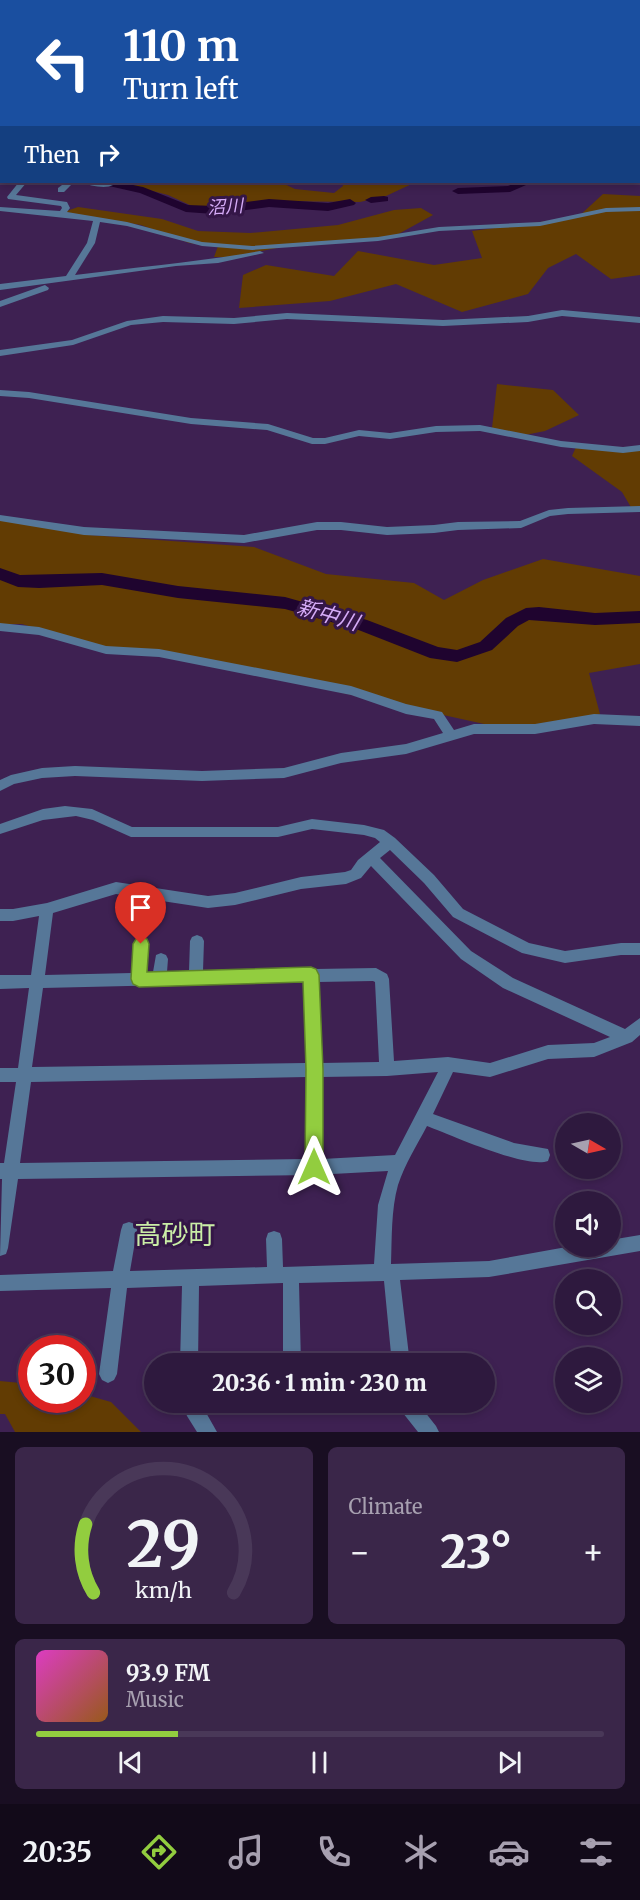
<!DOCTYPE html>
<html lang="en">
<head>
<meta charset="utf-8">
<style>
  body { margin:0; font-family:Merriweather,"Noto Sans JP",serif; background:#3a2649; color:#f1f3f6; height:100vh; display:flex; flex-direction:column; font-size:22px; white-space:nowrap }
  * { box-sizing:border-box; margin:0 }
  p { font-size:20px; color:#a7a0b0 }
  .icon { flex:none; width:33px; height:33px; fill:none; stroke:currentColor; stroke-width:2; stroke-linecap:round; stroke-linejoin:round }
  .map { position:relative; height:1432px; overflow:hidden }
  .details { display:flex; flex-direction:column; gap:15px; padding:15px; background:#190e22; flex:1 }
  .details>* { flex:none }
  .hud { position:absolute; left:0px; top:0px; width:640px; height:183px; box-shadow:0 3px 9px #0003,0 0 0 2px #493858; background:#1a4fa0; color:#fff; overflow:hidden }
  .needle { width:39px; rotate:99deg }
  .buttons { position:absolute; left:555px; top:1113px; display:grid; gap:12px }
  .buttons a { display:grid; place-items:center; width:66px; height:66px; border-radius:50%; background:#2e193e; box-shadow:0 3px 9px #0003,0 0 0 2px #493858; font-size:30px }
  .speed { position:absolute; left:18px; top:1335px; display:flex; gap:12px; font-size:30px; font-weight:700; text-align:center }
  .speed>* { display:grid; place-content:center; width:78px; height:78px; border-radius:50%; background:#2e193e; box-shadow:0 3px 9px #0003,0 0 0 2px #493858; line-height:1 }
  .speed .limit { border:9px solid #d22; background:#fff; color:#111 }
  .pin { position:absolute; display:grid; place-items:center; width:51px; height:51px; color:#fff; margin:-62px -26px; border-radius:50% 50% 50% 0; rotate:-45deg; box-shadow:0 0 6px #0007 }
  .pin .icon { rotate:45deg }
  .me { position:absolute; width:66px; margin:-33px; rotate:0deg; stroke-linejoin:round; filter:drop-shadow(0 0 4px #0008) }
  .turn { display:flex; align-items:center; gap:21px; height:126px; padding:0 24px; font-size:27px }
  .turn .icon { width:78px; height:78px; stroke-width:2.5 }
  .turn b { display:block; font-size:42px; line-height:51px }
  .then { display:flex; align-items:center; height:57px; padding:0 24px; background:#0003; gap:12px; font-size:22px }
  .big { font-size:45px; font-weight:800; line-height:1.1 }
  .details .widget { flex:1; display:flex; flex-direction:column; justify-content:center; gap:9px; min-width:0; padding:0 21px; border-radius:9px; background:#3a2649 }
  .details .dial { align-items:center; gap:0 }
  .dial svg { height:156px; overflow:visible; fill:none; stroke:#493858; stroke-width:7; stroke-linecap:round; text-anchor:middle }
  .dial text { fill:#f1f3f6; stroke:none }
  .song { display:flex; align-items:center; gap:18px }
  .cover { width:72px; height:72px; border-radius:9px; background:linear-gradient(135deg,hsl(310 70% 55%),hsl(30 70% 35%)) }
  .played { height:6px; border-radius:3px; background:linear-gradient(90deg,#92cd3f 25%,#493858 25%) }
  .keys { display:flex; justify-content:space-around; direction:ltr }
  .heat { display:flex; justify-content:space-between; align-items:center; font-size:33px; direction:ltr }
  .details .tiles { flex:1; display:grid; gap:15px; grid-template-columns:1fr 1fr }
  .widget:last-child { grid-column:span 2 }
  .trip { position:absolute; left:144px; top:1353px; width:351px; height:60px; border-radius:30px; background:#2e193e; box-shadow:0 3px 9px #0003,0 0 0 2px #493858; font-weight:800; line-height:60px; text-align:center }
  .tabs { display:flex; height:96px; justify-content:space-around; align-items:center; background:#120a19; color:#a7a0b0 }
  .tabs .icon { width:42px; height:42px }
  .tabs .selected { color:#92cd3f }
  .tabs b { font-size:27px; color:#f1f3f6 }
  .map>svg:first-child { display:block }
  .green { fill:#623c03 }
  .lines { fill:none; stroke-linecap:round; stroke-linejoin:round }
  .river { fill:#1f042f; fill-rule:evenodd }
  .minor { fill:#567798; fill-rule:evenodd }
  .route { fill:#92cd3f; stroke:#5f8529; stroke-width:1.5 }
  .labels { text-anchor:middle; stroke-width:6; stroke-linejoin:round; paint-order:stroke }
  .far-water-label { font-size:18px; font-style:italic; fill:#d5abf7; stroke:#341647 }
  .water-label { font-size:21px; font-style:italic; fill:#d5abf7; stroke:#341647 }
  .near-quarter-label { font-size:27px; fill:#caeda6; stroke:#341647 }
</style>
</head>
<body>
<div class="map">
<svg width="640" height="1432" viewBox="0 0 640 1432">
  <rect width="100%" height="100%" fill="#3e2152"/>
  <path class="green" d="M118,182H280L295,189L334,193L343,186L342,182H416L386,196L360,202L273,201L237,210L192,206L168,195Z
    M603,194L640,196V275L611,279L576,254L548,268L528,294L462,312L396,284L330,301L239,308L243,275L266,265L334,276L358,251L434,265L482,258L472,231L578,217Z
    M78,207L162,219L198,231L250,233L338,225L394,210L421,208L433,215L393,237L282,247L232,257H214L218,246L189,243L141,225L64,212Z
    M497,384L553,390L579,415L545,431L525,435L492,428Z
    M576,447L640,448V511L632,509L622,492L572,456Z
    M0,519L89,535L254,547L326,574L414,583L444,600L483,580L543,559L640,576V664L589,673L600,714L507,729L165,654L106,650L22,624H0Z
    M0,1381L31,1384L32,1400H82L83,1394L111,1402L141,1432H15L5,1414H0Z"/>
  <g class="lines">
    <path class="river" d="M639,157H640V163H639Z
      M98,182H118L143,187L188,205L214,206L269,199L328,203L350,199L356,203L354,205L328,211L269,207L214,214L186,212L140,193L100,184Z
      M518,182H533L510,192L458,194L452,191L458,188L508,186Z
      M384,196L388,197V201L371,203L365,200L371,197Z
      M0,568L20,575L102,573L178,586L285,597L367,620L438,647L457,650L480,642L506,618L526,608L539,607L595,613L640,611V623L595,625L529,620L518,626L492,650L457,662L430,658L356,629L285,609L178,598L102,585L39,588L18,587L0,580Z"/>
    <path class="minor" d="M0,5H2V9H0Z
      M0,25H2V29H0Z
      M639,57H640V61H639Z
      M0,74H2V78H0Z
      M639,92H640V96H639Z
      M0,99H2L0,104Z
      M0,117H2V122H0Z
      M0,134H2L0,141Z
      M0,165H2V170H0Z
      M19,182H27L16,195L67,202L70,208L67,212L127,222L202,242L252,246L378,237L439,227L540,222L606,208L640,207V211L606,212L540,226L439,231L378,241L252,250L202,246L127,226L100,222L95,243L75,275C137,267 199,262 260,251L264,253L218,263L176,266L0,290V284L66,276L87,243L93,221L0,211V207L60,211L62,208L61,206L8,199L7,197Z
      M66,182H74L64,192H58V188Z
      M82,182H100L113,185C106,189 89,186 82,182Z
      M45,285L49,288L48,290L0,307V301Z
      M562,310L640,317V323L562,316L528,322L443,326L287,319L234,324L163,322L131,325L73,345L0,356V350L72,340L127,321L163,316L234,318L287,313L443,320L528,316Z
      M0,390L29,392L191,418L268,424L313,438H325L359,430L390,433L436,426L480,425L561,441L623,447L640,445V451L623,453L561,447L480,431L436,432L390,439L359,436L325,444H312L267,430L191,424L29,398L0,396Z
      M640,506V512L568,514L550,516L521,528L458,530L434,533L387,535L341,530H317L244,543L84,535L0,521V515L84,527L244,535L317,522H341L387,527L434,525L458,522L520,521L549,510L568,508Z
      M0,623L39,627L106,646L159,649L351,686L406,704L442,712L454,730L474,724H535L594,714L640,716V726L594,724L535,734H474L406,754L341,763L284,778L202,781L75,776L42,778L14,784L0,791V780L11,775L42,768L75,766L202,771L284,768L341,753L406,744L443,733L434,719L406,714L351,695L159,657L106,654L39,635L0,631Z
      M65,806L92,809L132,827H278L312,819L364,825L384,830L395,838L434,875L463,909L529,943L565,951L621,943H640V955H621L565,963L522,953L453,917L424,883L390,850L380,858L471,951L513,978L625,1029L640,1018V1035L632,1042L594,1057L548,1059L490,1077L453,1072L433,1114L514,1143L548,1149L550,1155L548,1161C526,1169 451,1135 427,1126C417,1145 405,1164 398,1185C391,1210 392,1238 391,1264L489,1261L572,1246H610V1240L640,1235V1251L489,1277L400,1280L410,1364H392L384,1281L299,1283L301,1364H283V1283L199,1286L198,1364H180L182,1286L127,1288L117,1374L114,1380L108,1383L102,1380L99,1374L111,1288L0,1291V1275L113,1271L121,1230L123,1224L129,1222L135,1224L137,1230L130,1271L267,1267L266,1239L268,1233L274,1231L280,1233L282,1239L283,1267L374,1264L378,1205L388,1171L314,1175L18,1179L8,1248L6,1254L0,1256L2,1179H0V1163H4L16,1082H0V1068H18L29,988L0,989V975H31L39,916L13,921H0V909H13L47,903L116,882L208,896L235,893L301,877L345,872L351,870L358,860L380,842L375,838L364,835L312,829L278,837H131L93,820L76,816L43,820L0,834V824L43,809ZM371,866L461,959L503,988L610,1037L594,1043L548,1045L490,1063L448,1057L394,1061L389,979L387,974L376,968L203,971L204,941L202,937L197,935L192,937L190,941L189,971L167,972L168,959L166,955L161,953L156,955L153,972H146L148,944L146,940L141,938L136,940L134,944L132,973L45,975L53,913L116,894L208,908L235,905L301,889L346,884L361,878ZM373,981L375,982L379,1062L321,1063L318,982ZM304,982L306,1063L32,1067L43,988ZM438,1072L395,1155L322,1159L321,1077L387,1076ZM307,1077L306,1159L20,1163L31,1082Z
      M182,1402H200L217,1432H197L187,1416Z
      M396,1402H417L436,1426L439,1432H418L399,1408Z"/>
  </g>
  <path class="route" d="M141,937L147,939L149,944L147,972L311,967L316,969L319,975L323,1069V1167L320,1173L314,1176L307,1173L305,1167L306,1069L303,982L139,987L133,984L131,979L133,944L136,939Z"/>
  <g class="labels">
    <g class="far-water-label">
      <text transform="translate(225 207) rotate(-4)" y="6">沼川</text>
    </g>
    <g class="water-label">
      <text transform="translate(328 615) rotate(16)" y="7">新中川</text>
    </g>
    <g class="near-quarter-label">
      <text x="175" y="1244">高砂町</text>
    </g>
  </g>
</svg>
<div class="buttons">
<a><svg class="needle" viewBox="-14 -14 28 28"><path d="M0-13l5 13h-10z" fill="#e53935"/><path d="M0 13l5-13h-10z" fill="#a7a0b0"/></svg></a>
<a><svg class="icon" aria-label="sound" viewBox="0 0 24 24"><path d="M4 9h4l5-4v14l-5-4H4zM17 9q2 3 0 6"/></svg></a>
<a><svg class="icon" aria-label="search" viewBox="0 0 24 24"><circle cx="10" cy="10" r="6"/><path d="M15 15l6 6"/></svg></a>
<a><svg class="icon" aria-label="layers" viewBox="0 0 24 24"><path d="M12 4l9 5-9 5-9-5zM3 14l9 5 9-5"/></svg></a>
</div>
<div class="speed"><div class="limit">30</div></div>
<div class="pin" style="left:141px;top:944px;background:#d93025"><svg class="icon" aria-label="arrive" viewBox="0 0 24 24"><path d="M6 21V4h12l-3 4 3 4H6"/></svg></div>
<svg class="me" style="left:314px;top:1167px" viewBox="-20 -20 40 40"><path d="M0-17L14 15 0 8-14 15z" fill="#92cd3f" stroke="#fff" stroke-width="4"/></svg>
<div class="trip">20:36 · 1 min · 230 m</div>
<div class="hud">
<div class="turn"><svg class="icon" aria-label="left" viewBox="0 0 24 24"><path d="M17 20v-9H6M10 6l-5 5 5 5"/></svg><div><b>110 m</b>Turn left</div></div>
<div class="then">Then<svg class="icon" aria-label="right" viewBox="0 0 24 24"><path d="M7 20v-9h11M14 6l5 5-5 5"/></svg></div>
</div>
</div>
<section class="details">
<div class="tiles">
<div class="widget dial"><svg viewBox="0 0 100 80">
<path d="M14 69A42 42 0 1 1 86 69"/>
<path d="M14 69A42 42 0 0 1 10 34" stroke="#92cd3f"/>
<text x="50" y="56" font-size="32" font-weight="700">29</text>
<text x="50" y="72" font-size="11">km/h</text>
</svg></div>
<div class="widget"><p>Climate</p>
<div class="heat"><a>−</a><b class="big">23°</b><a>+</a></div>
</div>
<div class="widget">
<div class="song"><i class="cover"></i><div><b>93.9 FM</b><p>Music</p></div></div>
<div class="played"></div>
<div class="keys"><svg class="icon" aria-label="previous" viewBox="0 0 24 24"><path d="M18 5L8 12l10 7zM5 5v14"/></svg><svg class="icon" aria-label="pause" viewBox="0 0 24 24"><path d="M8 5v14M16 5v14"/></svg><svg class="icon" aria-label="next" viewBox="0 0 24 24"><path d="M6 5l10 7-10 7zM19 5v14"/></svg></div>
</div>
</div>
</section>
<nav class="tabs">
<b>20:35</b>
<svg class="icon selected" aria-label="directions" viewBox="0 0 24 24"><path d="M12 3l9 9-9 9-9-9zM9 14v-3h6M13 9l2 2-2 2"/></svg>
<svg class="icon" aria-label="music" viewBox="0 0 24 24"><path d="M9 18V5l10-2v13"/><circle cx="6" cy="18" r="3"/><circle cx="16" cy="16" r="3"/></svg>
<svg class="icon" aria-label="phone" viewBox="0 0 24 24"><path d="M5 4h4l2 5-3 2q2 4 5 5l2-3 5 2v4C11 20 4 13 5 4z"/></svg>
<svg class="icon" aria-label="climate" viewBox="0 0 24 24"><path d="M12 3v18M4 7l16 10M4 17L20 7"/></svg>
<svg class="icon" aria-label="car" viewBox="0 0 24 24"><path d="M5 17H2v-5l4-1 3-4h7l3 4 3 1v5h-3M9 17h6M6 11h13"/><circle cx="7" cy="17" r="2"/><circle cx="17" cy="17" r="2"/></svg>
<svg class="icon" aria-label="filters" viewBox="0 0 24 24"><path d="M4 7h16M4 17h16"/><circle cx="9" cy="7" r="2"/><circle cx="15" cy="17" r="2"/></svg>
</nav>
</body>
</html>
